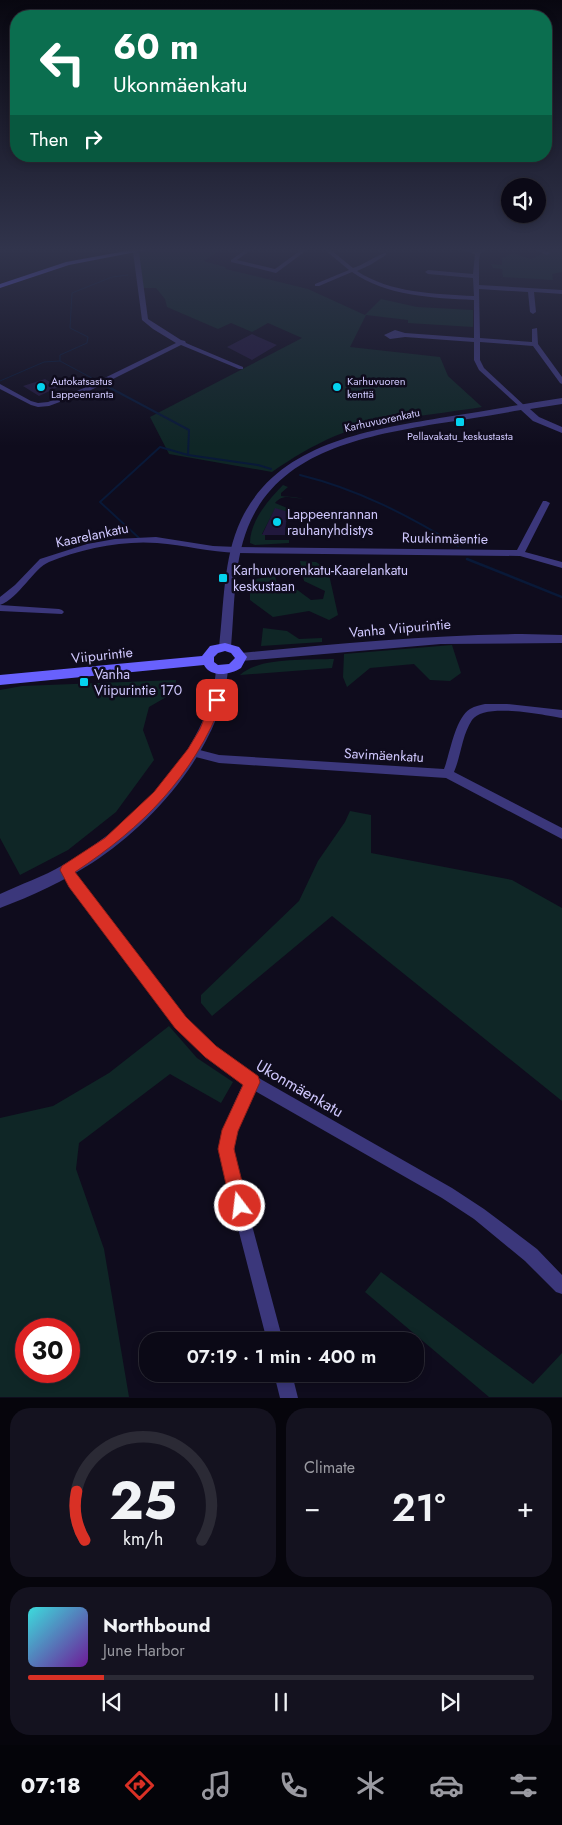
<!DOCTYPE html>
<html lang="en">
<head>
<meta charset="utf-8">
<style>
  body { margin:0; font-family:Jost,sans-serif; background:#14121f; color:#f1f3f6; height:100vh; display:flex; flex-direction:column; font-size:19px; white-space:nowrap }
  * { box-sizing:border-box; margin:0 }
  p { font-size:16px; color:#9a9aa1 }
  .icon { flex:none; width:28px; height:28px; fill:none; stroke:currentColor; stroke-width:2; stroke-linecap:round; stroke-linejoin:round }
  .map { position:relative; height:1398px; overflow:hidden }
  .drawer { display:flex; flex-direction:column; gap:10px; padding:10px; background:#06050c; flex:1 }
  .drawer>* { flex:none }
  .guide { position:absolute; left:10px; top:10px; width:542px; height:152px; border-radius:20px; box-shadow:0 2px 8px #0003,0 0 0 1px #2b2a35; background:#0b6e4f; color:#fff; overflow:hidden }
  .controls { position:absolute; left:501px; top:178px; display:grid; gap:10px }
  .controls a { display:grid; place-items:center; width:45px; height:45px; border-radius:50%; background:#0b0916; box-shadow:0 2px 8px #0003,0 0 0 1px #2b2a35; font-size:25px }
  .speed { position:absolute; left:15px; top:1318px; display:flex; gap:10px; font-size:25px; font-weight:700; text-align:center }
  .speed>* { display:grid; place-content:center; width:65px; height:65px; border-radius:50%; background:#0b0916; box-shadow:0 2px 8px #0003,0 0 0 1px #2b2a35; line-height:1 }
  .speed .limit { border:8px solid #d22; background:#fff; color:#111 }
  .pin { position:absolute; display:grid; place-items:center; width:42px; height:42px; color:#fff; margin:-21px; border-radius:10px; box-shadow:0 2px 8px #0006 }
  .me { position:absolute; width:55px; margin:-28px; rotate:345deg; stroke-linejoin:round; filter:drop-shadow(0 0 4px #0008) }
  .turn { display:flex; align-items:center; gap:18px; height:105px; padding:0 20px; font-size:22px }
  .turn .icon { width:65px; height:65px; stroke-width:2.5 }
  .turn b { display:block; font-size:35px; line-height:42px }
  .then { display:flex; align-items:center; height:48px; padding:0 20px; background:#0003; gap:10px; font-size:19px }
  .big { font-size:38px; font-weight:600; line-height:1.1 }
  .drawer .card { flex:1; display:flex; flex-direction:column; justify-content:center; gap:8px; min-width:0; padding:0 18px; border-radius:20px; background:#14121f }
  .drawer .dial { align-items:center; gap:0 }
  .dial svg { height:130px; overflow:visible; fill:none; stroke:#2b2a35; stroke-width:7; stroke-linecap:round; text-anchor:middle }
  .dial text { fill:#f1f3f6; stroke:none }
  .song { display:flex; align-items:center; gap:15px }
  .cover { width:60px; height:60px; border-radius:8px; background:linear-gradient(135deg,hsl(180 70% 55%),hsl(280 70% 35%)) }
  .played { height:5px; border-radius:2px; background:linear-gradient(90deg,#d93025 15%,#2b2a35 15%) }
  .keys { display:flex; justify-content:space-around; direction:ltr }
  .heat { display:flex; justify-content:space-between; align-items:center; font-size:28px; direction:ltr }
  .drawer .tiles { flex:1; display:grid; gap:10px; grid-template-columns:1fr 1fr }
  .card:last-child { grid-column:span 2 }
  .trip { position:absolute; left:139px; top:1332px; width:285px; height:50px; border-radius:20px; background:#0b0916; box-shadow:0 2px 8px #0003,0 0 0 1px #2b2a35; font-weight:600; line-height:50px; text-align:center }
  .tab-bar { display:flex; height:80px; justify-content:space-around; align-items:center; background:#040409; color:#9a9aa1 }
  .tab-bar .icon { width:35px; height:35px }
  .tab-bar .on { color:#d93025 }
  .tab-bar b { font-size:22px; color:#f1f3f6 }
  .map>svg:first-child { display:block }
  .green { fill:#0f2626; fill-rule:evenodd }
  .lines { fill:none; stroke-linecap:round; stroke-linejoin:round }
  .stream-far2 { stroke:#091938; stroke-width:1 }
  .stream-far1 { stroke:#091938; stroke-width:2 }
  .stream { stroke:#091938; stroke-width:2.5 }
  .building { fill:#21183d }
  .minor { fill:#3b377b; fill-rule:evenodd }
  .tertiary { fill:#3b377b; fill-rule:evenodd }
  .secondary { fill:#6861fd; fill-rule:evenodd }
  .route { fill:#d93025; stroke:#8d1f18 }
  .poi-dot { fill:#04d2ef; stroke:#0f0c1d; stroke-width:2 }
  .labels { text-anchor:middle; stroke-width:5; stroke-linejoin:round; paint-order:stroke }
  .far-poi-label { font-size:11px; fill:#d0c8fe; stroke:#0f0c1d; text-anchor:start }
  .far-street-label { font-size:11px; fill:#d0c8fe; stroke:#0f0c1d }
  .poi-label { font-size:14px; fill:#d0c8fe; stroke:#0f0c1d; text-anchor:start }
  .street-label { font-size:14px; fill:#d0c8fe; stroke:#0f0c1d }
  .near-street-label { font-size:16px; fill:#d0c8fe; stroke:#0f0c1d }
</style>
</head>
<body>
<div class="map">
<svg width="562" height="1398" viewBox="0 0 562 1398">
  <rect width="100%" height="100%" fill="#0f0c1d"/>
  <path class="green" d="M141,250H220L204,261L225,267L226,269L308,289L365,315L381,299L417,307L473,310V327L408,323V320L366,315L350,347L440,357L448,376L482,407C434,415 380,418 335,436C312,446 292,458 272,472L169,454L150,417L302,338L268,323L252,332L231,323L218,329L167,307L165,299L156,288H143L138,255Z
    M550,250H562V272L552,274L553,280L503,277L502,269L493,268L491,264L502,265V258L513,253L531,259Z
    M283,485L288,487L281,493V496L304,499C293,497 283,494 275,503L292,510L290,513L275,509L262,534L265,535V540H289V543L255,545L250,543C250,521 269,499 283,485Z
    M300,561L316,562L328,570L338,615L329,620L309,611L273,617L250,600V580L275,576L277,583L292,586L311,600L323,599L325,591L304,581Z
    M263,628L287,631L299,639L322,638V642L261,646Z
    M452,645L461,673L450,681L430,680L414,664L370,668L347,687L343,677L344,654Z
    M334,659L332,668L240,675C258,657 309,660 334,659Z
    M176,680L175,692L149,707L143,730L154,760L116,812L68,850L20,875L0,838V690L22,686Z
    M350,811L371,815V853L512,880L562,908V1101L332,916L212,1016L201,1003V995L299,901L318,861L345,822Z
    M169,1026L197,1058L233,1082L221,1103L170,1074L79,1143L76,1169L104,1249L129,1397H0V1118L53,1106L109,1073ZM26,1329H69V1371H26Z
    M381,1272L533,1384L562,1353V1397H489L365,1292Z"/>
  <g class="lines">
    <path class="stream-far2" d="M60,361V355L87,343L88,337L70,328L72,293L112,277L128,275
      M0,381L44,362L60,361L103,384"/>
    <path class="stream-far1" d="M101,383L189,430L188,455L258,465L271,469
      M300,475C357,489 408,515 458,546
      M139,538L100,502L160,447L188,455"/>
    <path class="stream" d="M467,559L562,597"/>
  </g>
  <path class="building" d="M252,334L277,345L252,360L227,347Z
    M45,379L58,387L39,396L23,386Z
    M275,508L292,513L286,522L285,535H262Z"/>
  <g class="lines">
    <path class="minor" d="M136,250L139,252L148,319L181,340L185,341L186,343L193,346L243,367V369H239L181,345L89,391L49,406L38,407L31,405L0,389V384L31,401L38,403L48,402L84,388L176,343L153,329L142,320L133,252Z
      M245,250H251L237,260L275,269L301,250H307L276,273L231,262V260Z
      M325,250H331L353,268C363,265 379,254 386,253V255L370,265L357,271C390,293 435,294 474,296L473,278L428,274L425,272L428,270L473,274L475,254L461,250H485L480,254L479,261V285L562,290V294L534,292L536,312L533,314L530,312L528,292L479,289L480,338L532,342V329L537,328L538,344L562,377V384L560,383L533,346L480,342V360L484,368L526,407L521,408L479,370L474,360V342L405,337L390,339L384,335L395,330L405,333L474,338V300C433,298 386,296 352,272L319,286H315V284L349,270Z
      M536,250H544L550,253L547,255Z
      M543,501H546L550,503L525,552L562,562V568L520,556L237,553C210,552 184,545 157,543C123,540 80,549 49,562C34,568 19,598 0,605L59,609L62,610L64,612L62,614L0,611V597L15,585L40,559L87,544L115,539L156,537L213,546L237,547L517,550Z
      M485,704H507L562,710V718C543,715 484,702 472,720C462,735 461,756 454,772L562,828V839L446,778L219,763L188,755L187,752L188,749L192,748L219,755L444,769C450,754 455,718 470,709C475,706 481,705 485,704Z
      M67,865L71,866L77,879L186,1018L215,1047L257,1077L452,1188L484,1209L537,1249L562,1275V1294L556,1292L525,1261L474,1219L442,1198L255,1091C245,1113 234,1133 234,1158L283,1341H267L220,1158C220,1131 232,1108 243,1084L205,1057L176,1028L69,887L61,870L63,866Z
      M274,1374H292L298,1398H280Z"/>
    <path class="tertiary" d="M562,398V404L530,409L539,417L562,427V433L533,421L521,410C492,415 464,420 435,424C366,436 284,450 251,520C233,558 235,606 231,647L225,651L221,650L219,647C224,606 223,558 241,520C278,442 370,430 446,417C484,411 523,404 562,398Z
      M522,634L562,635V643L441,644L241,661L235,657L241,653C334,644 428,635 522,634Z
      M222,666L228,670C222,746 154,823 92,863C64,881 32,896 0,908V894C21,884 43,877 63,865C131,826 209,752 216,670Z"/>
    <path class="secondary" d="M131,250H146L69,265L0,288V284L66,262Z
      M225,643L239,647L247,657L241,668C230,675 211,678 204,665L0,685V675L202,656L210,646ZM225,651L231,653L235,658L229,664L218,665L214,662V657L218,653Z"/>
  </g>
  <linearGradient id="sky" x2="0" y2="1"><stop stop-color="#080710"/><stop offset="0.56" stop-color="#31344c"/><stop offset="1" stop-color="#31344c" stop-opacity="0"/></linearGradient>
  <rect width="562" height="446" fill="url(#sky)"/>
  <path class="route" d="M217,696L223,700C193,777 143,827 75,872L186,1017L216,1046L258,1076L260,1082L238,1131L234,1149L248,1206L246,1213L240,1215L233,1213L231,1206L218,1149L222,1130L243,1085L205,1057L175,1028L69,887L60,870L62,866L105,838L154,792L188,749L200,729L213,697Z"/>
  <g class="poi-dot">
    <circle cx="41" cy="387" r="5"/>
    <circle cx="337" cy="387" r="5"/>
    <rect x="455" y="417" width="10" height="10" rx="2.5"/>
    <circle cx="277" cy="522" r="5"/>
    <rect x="218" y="573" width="10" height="10" rx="2.5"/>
    <rect x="79" y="677" width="10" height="10" rx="2.5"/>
  </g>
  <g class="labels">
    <g class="far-poi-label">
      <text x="51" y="385">Autokatsastus<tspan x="51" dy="13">Lappeenranta</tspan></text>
      <text x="347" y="385">Karhuvuoren<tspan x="347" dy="13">kenttä</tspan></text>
      <text x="460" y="440" text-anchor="middle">Pellavakatu_keskustasta</text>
    </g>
    <g class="far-street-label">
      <text transform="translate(382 420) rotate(-12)" y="4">Karhuvuorenkatu</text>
    </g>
    <g class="poi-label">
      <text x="287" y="519">Lappeenrannan<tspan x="287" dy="16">rauhanyhdistys</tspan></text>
      <text x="233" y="575">Karhuvuorenkatu-Kaarelankatu<tspan x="233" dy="16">keskustaan</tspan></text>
      <text x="94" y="679">Vanha<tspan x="94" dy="16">Viipurintie 170</tspan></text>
    </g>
    <g class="street-label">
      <text transform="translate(92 535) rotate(-12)" y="5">Kaarelankatu</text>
      <text transform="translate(445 538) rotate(1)" y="5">Ruukinmäentie</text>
      <text transform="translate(400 628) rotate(-5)" y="5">Vanha Viipurintie</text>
      <text transform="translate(102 655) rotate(-6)" y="5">Viipurintie</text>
      <text transform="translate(384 755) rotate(3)" y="5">Savimäenkatu</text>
    </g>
    <g class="near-street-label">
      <text transform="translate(300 1088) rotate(30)" y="6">Ukonmäenkatu</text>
    </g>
  </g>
</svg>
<div class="controls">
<a><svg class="icon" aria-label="sound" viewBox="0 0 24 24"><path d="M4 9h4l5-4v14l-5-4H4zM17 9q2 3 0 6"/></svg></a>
</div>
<div class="speed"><div class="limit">30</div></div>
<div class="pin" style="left:217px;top:700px;background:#d93025"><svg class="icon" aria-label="arrive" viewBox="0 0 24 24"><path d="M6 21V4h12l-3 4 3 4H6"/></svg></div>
<svg class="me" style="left:240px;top:1206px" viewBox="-20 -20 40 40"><circle r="17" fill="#d93025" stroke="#fff" stroke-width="3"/><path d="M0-11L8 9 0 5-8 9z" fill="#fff"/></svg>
<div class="trip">07:19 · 1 min · 400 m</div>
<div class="guide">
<div class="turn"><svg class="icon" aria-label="left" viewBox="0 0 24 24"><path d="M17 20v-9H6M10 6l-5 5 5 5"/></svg><div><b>60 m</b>Ukonmäenkatu</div></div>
<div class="then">Then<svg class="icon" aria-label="right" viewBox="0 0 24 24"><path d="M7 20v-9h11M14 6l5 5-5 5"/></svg></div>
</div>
</div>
<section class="drawer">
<div class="tiles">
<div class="card dial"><svg viewBox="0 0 100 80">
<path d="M14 69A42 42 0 1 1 86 69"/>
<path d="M14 69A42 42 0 0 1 9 39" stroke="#d93025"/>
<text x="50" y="56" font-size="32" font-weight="700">25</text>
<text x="50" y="72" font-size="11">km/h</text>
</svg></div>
<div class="card"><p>Climate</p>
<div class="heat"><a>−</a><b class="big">21°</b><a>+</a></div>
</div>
<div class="card">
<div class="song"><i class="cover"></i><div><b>Northbound</b><p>June Harbor</p></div></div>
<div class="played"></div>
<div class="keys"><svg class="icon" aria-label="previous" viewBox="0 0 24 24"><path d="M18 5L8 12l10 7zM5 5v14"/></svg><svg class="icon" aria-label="pause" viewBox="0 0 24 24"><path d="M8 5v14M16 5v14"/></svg><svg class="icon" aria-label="next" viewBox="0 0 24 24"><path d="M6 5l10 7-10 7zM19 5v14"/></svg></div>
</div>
</div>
</section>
<nav class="tab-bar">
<b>07:18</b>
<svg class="icon on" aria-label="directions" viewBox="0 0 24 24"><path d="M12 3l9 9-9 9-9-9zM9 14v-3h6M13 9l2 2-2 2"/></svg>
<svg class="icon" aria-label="music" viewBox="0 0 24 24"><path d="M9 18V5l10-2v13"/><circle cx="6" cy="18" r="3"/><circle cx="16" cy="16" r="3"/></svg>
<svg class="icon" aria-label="phone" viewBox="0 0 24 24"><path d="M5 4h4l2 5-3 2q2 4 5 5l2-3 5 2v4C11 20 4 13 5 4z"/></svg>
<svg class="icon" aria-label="climate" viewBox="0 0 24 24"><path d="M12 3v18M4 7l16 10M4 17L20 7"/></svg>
<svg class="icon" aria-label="car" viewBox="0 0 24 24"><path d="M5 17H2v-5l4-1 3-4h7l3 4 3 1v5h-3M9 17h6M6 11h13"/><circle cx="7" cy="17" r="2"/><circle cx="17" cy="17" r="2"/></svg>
<svg class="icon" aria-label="filters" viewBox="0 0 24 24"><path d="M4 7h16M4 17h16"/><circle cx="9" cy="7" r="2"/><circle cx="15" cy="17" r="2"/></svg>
</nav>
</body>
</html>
